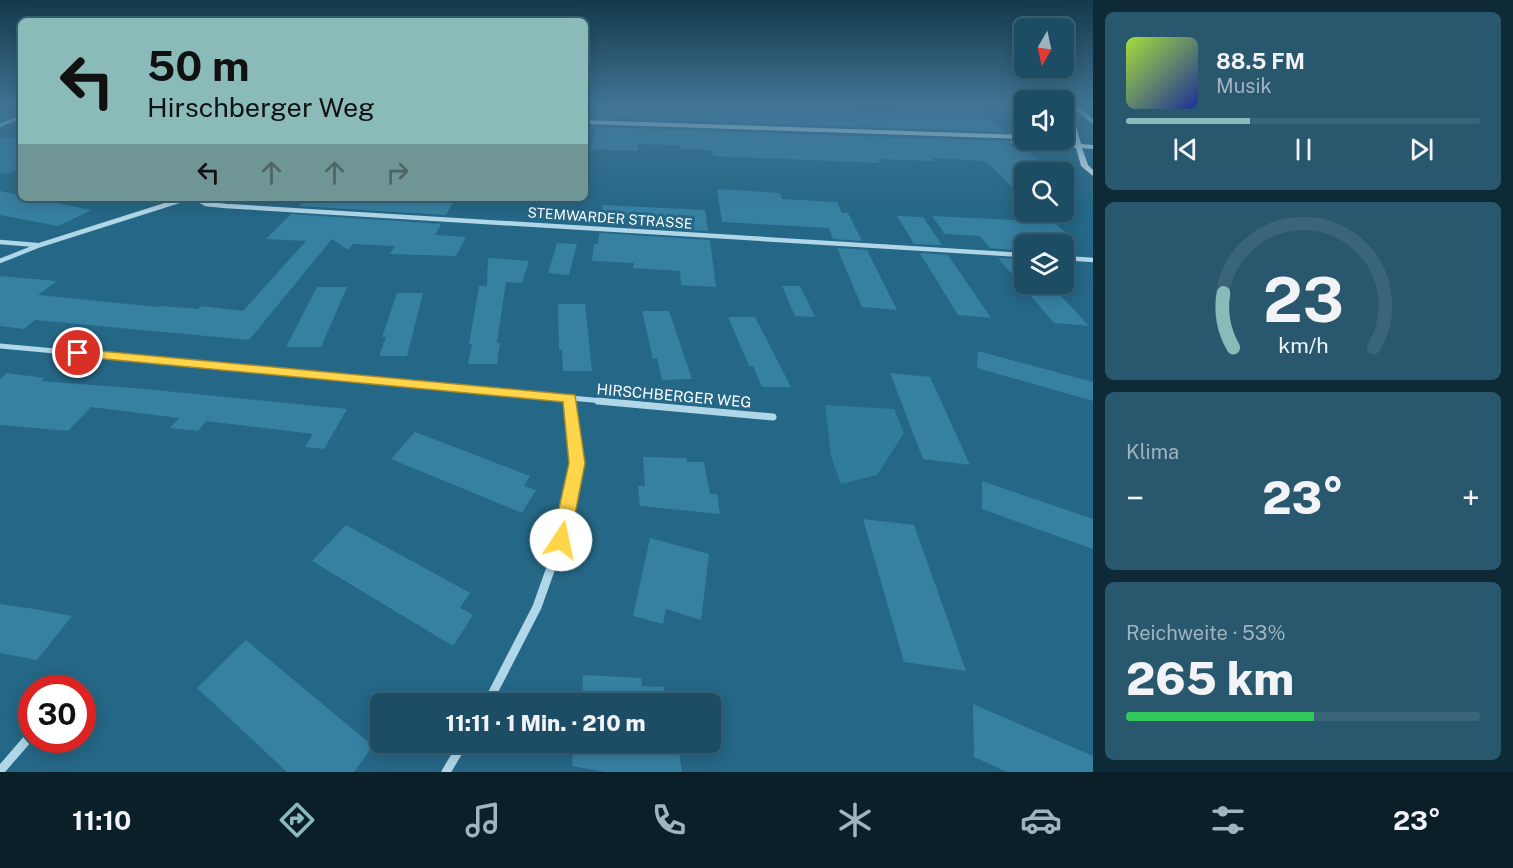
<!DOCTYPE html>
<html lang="de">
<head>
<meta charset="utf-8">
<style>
  body { margin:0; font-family:"Public Sans",sans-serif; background:#29576d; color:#f1f3f6; height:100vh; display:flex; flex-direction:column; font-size:22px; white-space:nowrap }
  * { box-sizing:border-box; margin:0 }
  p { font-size:20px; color:#a0b4bf }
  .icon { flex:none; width:33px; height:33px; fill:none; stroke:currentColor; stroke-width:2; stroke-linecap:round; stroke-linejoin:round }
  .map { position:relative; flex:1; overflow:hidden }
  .drawer { display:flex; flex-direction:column; gap:12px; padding:12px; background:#0f2a37; width:420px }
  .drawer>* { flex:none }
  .guide { position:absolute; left:18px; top:18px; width:570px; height:183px; border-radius:9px; box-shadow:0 3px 15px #0003,0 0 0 2px #3a6478; background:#8bbbb9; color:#111; overflow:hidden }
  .needle { width:39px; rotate:189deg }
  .controls { position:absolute; left:1014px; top:18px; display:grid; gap:12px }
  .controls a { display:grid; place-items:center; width:60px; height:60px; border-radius:9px; background:#1c4d64; box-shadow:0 3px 15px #0003,0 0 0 2px #3a6478; font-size:30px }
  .speed { position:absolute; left:18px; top:675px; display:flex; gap:12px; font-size:30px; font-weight:700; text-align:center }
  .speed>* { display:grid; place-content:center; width:78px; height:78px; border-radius:50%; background:#1c4d64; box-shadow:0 3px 15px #0003,0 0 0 2px #3a6478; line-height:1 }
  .speed .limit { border:9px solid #d22; background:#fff; color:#111 }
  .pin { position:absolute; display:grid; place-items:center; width:51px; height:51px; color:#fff; margin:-26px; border:3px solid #fff; border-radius:50%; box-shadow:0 2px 6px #0007 }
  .me { position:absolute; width:66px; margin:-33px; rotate:11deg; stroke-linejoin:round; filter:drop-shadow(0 0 4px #0008) }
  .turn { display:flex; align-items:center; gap:21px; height:126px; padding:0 30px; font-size:27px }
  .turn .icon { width:78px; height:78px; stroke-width:2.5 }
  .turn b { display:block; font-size:42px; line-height:51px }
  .lanes { display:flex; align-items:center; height:57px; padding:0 30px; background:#0003; justify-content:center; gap:30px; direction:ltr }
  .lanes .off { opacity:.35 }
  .big { font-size:45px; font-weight:800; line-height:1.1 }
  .drawer .tile { flex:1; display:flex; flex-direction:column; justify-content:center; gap:9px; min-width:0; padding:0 21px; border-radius:9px; background:#29576d }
  .drawer .dial { align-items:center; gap:0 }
  .dial svg { height:156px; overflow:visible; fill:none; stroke:#3a6478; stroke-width:7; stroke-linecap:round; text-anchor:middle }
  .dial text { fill:#f1f3f6; stroke:none }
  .song { display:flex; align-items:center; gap:18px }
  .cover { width:72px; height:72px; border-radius:9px; background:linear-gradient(135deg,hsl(80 70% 55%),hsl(230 70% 35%)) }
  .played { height:6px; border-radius:3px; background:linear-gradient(90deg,#8bbbb9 35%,#3a6478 35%) }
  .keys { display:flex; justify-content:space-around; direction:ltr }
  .heat { display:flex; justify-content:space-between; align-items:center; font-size:33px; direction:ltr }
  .charge { height:9px; border-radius:4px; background:linear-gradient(90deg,#34c759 53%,#3a6478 0) }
  .trip { position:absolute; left:370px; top:693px; width:351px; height:60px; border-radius:9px; background:#1c4d64; box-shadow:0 3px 15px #0003,0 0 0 2px #3a6478; font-weight:800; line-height:60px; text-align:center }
  .menu { display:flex; height:96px; justify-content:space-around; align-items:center; background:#0b1f28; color:#a0b4bf }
  .menu .icon { width:42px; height:42px }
  .menu .current { color:#8bbbb9 }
  .menu b { font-size:27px; color:#f1f3f6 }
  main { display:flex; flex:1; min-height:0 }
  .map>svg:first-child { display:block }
  .green { fill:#307c9d }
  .building { fill:#3680a2 }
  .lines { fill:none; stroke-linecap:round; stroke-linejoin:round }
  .street-far4 { stroke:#b0d7e8; stroke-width:3 }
  .street-far3 { stroke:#b0d7e8; stroke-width:4.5 }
  .street-far2 { stroke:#b0d7e8; stroke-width:5 }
  .street-far1 { stroke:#b0d7e8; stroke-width:7 }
  .street { stroke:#b0d7e8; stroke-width:9 }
  .secondary { fill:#daeef7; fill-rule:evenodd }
  .route { fill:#ffd54a; stroke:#a68a30; stroke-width:1.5 }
  .labels { text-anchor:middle; stroke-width:6; stroke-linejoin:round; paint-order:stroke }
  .far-street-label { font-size:14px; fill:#fff; stroke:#256786 }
  .street-label { font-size:15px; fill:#fff; stroke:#256786 }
</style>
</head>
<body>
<main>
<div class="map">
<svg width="1093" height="772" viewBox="0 0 1093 772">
  <rect width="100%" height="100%" fill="#256786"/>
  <path class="green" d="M3,137L21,139V168L7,174L0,173V139Z
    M825,405L894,409L904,433L877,475L841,484L831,456Z"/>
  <path class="building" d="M598,105H699L811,112L809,107L849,109L852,113L908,116L899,105H971L1007,132L596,118Z
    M595,127L1008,141L1012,146L1024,147V152H1029L1053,172L1024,171V199L986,161L932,158L935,161L877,159L880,163L713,156L712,150L680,149V145L638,144V151L591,149Z
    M717,189L780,193L782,199L837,202L842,213H848L862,241L833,239L829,228L722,222Z
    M0,191L21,195V198H32L92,210L58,226L0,215Z
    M307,198H456L446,215L299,206Z
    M603,205L705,210L708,231L600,224Z
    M291,214L441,224L435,235L466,237L456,256L390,254L395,246L353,244L348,250L332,239L249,340L35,320L24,329L0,326V276L57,281L38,295L158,307L160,306L198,309L201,306L243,311L306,241L266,239Z
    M897,216L923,217L942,245L914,244Z
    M932,216L1054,222L1076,242L1024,239V251L990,248L980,236L945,234Z
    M599,233L710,240L716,287L681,285L680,271L633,268L634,263L592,261L594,244H598Z
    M557,243L577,244L569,275L548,273Z
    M837,248L867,250L897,310L862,307Z
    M920,253L948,255L991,318L958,315Z
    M488,258L529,261L522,283L506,282L497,343H500L497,364H468L472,344H469L479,286H487Z
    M998,258L1024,259V284H1050L1089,326L1054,323Z
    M782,286H800L815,317L795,316Z
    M317,287H347L321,347H286Z
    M397,293H423L407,356H379L386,337H382Z
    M558,304H585L592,371H563L562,350H559Z
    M642,311H669L692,379L662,380L657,358L653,359Z
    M728,317H755L791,387H762L753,366H749Z
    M978,351L1093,382V401L977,368Z
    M7,373L45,378L41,381L144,389L347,409L324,449L305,447L313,434L206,421L198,431L170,428L179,418L91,407L68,431L0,425V379Z
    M890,373L930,377L970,465L923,459Z
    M415,432L530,476L524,486L536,490L522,513L391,459Z
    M643,457L686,458L687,462H704L710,494H717L720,514L640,506L638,486H645Z
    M982,481L1093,519V549L982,509Z
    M863,519L914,525L966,671L904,662Z
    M346,525L470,593L460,608L473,615L453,646L312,561Z
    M650,538L709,554L701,620L666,609L663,624L633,616Z
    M0,604L34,609L72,616L37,660L0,653Z
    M246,640L373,746L354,772H287L197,688Z
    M583,675L641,678L642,686L664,687L665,704H582Z
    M973,704L1093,756V772H1007L974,757Z
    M574,742H669L678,745L682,772H605L572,766Z"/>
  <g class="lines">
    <path class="street-far4" d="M0,125L21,117"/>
    <path class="street-far3" d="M195,198L206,204L226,206L1024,255
      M0,242L37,245
      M1064,258L1093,260
      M0,261L40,245L188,198"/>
    <path class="street-far2" d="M0,346L614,402
      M570,398V402"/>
    <path class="street-far1" d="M598,401L773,417
      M552,564L561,540L577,463L570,401"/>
    <path class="street" d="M487,704L537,607L553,562
      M0,771L32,734
      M446,772L464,742"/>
    <path class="secondary" d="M1071,105H1077L1093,119V124L1077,111L1074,118L1081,144L1093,145V149L1082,148L1088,165L1093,170V176L1081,166L1076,148L1013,144L1010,142L1013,140L1075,144L1068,118L1073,107Z
      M585,120L1024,135V139L585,124Z"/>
  </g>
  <linearGradient id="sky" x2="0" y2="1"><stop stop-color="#14394a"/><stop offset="0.49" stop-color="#407495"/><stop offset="1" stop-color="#407495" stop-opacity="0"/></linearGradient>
  <rect width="1093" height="213" fill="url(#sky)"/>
  <path class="route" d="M78,349L575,395L585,463L570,540L567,545L561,548L555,545L552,540L569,463L563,402L73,356L71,353L73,350Z"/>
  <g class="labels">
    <g class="far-street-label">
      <text transform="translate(610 218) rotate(4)" y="5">STEMWARDER STRASSE</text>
    </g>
    <g class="street-label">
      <text transform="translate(674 396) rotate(5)" y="5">HIRSCHBERGER WEG</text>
    </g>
  </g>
</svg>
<div class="controls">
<a><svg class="needle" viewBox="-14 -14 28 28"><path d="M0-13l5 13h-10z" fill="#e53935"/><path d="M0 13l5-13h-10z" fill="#a0b4bf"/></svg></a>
<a><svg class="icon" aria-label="sound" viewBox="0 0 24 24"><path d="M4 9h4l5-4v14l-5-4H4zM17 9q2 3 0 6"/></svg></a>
<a><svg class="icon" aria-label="search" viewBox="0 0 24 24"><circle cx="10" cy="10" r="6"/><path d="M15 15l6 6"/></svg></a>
<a><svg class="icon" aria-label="layers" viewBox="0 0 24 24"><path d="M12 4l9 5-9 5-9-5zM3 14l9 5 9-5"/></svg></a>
</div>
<div class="speed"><div class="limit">30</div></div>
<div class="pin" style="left:78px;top:353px;background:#d93025"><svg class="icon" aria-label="arrive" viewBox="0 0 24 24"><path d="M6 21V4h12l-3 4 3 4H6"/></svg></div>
<svg class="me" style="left:561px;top:540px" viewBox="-20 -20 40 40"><circle r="19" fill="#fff"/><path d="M0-13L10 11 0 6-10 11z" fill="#ffd54a"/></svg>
<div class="trip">11:11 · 1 Min. · 210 m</div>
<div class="guide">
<div class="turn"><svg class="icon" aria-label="left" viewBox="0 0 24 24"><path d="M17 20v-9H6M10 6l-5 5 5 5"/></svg><div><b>50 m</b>Hirschberger Weg</div></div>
<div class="lanes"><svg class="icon" aria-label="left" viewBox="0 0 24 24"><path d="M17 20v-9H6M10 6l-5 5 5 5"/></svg><svg class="icon off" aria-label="ahead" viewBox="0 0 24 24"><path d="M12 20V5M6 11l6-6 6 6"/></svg><svg class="icon off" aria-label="ahead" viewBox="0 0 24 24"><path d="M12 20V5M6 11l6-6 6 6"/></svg><svg class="icon off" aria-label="right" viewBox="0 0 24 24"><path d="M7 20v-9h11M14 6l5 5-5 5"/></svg></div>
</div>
</div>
<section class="drawer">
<div class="tile">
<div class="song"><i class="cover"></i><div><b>88.5 FM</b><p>Musik</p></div></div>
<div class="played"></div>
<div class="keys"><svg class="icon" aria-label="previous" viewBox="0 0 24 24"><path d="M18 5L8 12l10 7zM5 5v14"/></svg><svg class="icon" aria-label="pause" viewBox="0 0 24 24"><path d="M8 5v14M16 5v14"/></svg><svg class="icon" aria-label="next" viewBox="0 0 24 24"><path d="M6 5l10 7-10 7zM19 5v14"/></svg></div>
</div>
<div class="tile dial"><svg viewBox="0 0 100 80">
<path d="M14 69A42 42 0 1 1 86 69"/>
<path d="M14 69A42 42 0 0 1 9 41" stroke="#8bbbb9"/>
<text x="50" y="56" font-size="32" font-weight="700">23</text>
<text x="50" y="72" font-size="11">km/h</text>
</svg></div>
<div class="tile"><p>Klima</p>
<div class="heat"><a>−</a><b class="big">23°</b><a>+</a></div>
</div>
<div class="tile"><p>Reichweite · 53%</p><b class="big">265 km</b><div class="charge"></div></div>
</section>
</main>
<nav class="menu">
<b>11:10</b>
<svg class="icon current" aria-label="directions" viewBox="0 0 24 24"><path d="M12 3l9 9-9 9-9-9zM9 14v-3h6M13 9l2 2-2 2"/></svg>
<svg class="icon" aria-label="music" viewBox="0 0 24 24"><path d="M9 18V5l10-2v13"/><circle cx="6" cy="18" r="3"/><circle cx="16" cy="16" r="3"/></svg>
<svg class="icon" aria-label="phone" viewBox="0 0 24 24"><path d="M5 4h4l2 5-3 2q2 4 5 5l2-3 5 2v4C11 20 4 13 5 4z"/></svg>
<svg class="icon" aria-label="climate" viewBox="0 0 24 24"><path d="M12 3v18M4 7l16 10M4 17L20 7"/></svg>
<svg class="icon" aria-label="car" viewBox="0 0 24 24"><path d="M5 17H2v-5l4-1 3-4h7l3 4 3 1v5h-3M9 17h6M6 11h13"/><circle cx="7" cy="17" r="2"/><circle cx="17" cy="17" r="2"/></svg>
<svg class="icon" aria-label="filters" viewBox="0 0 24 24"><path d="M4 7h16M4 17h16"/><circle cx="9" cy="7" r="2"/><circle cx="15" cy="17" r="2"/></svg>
<b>23°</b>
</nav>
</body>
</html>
